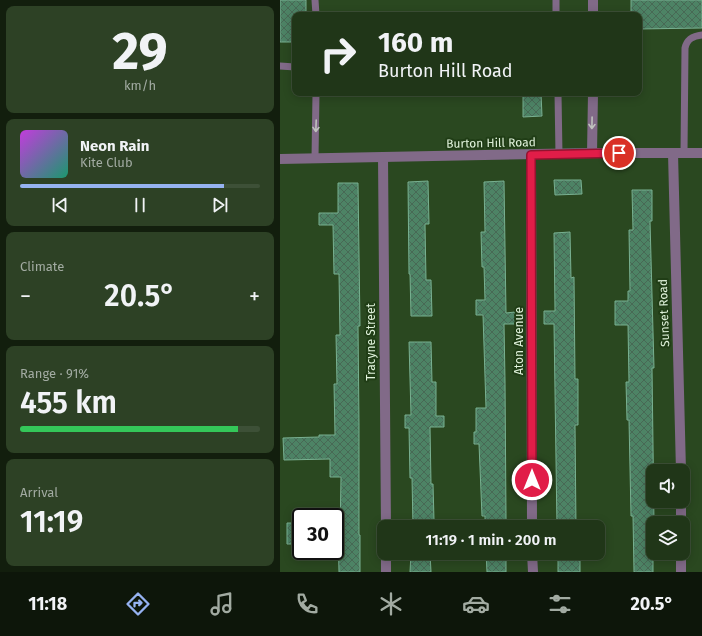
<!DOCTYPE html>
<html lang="en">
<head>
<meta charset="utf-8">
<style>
  body { margin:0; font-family:"Fira Sans",sans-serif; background:#2d4125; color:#f1f3f6; height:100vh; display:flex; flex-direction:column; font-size:15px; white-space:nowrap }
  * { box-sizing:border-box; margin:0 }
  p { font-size:13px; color:#a2aba2 }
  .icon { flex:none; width:22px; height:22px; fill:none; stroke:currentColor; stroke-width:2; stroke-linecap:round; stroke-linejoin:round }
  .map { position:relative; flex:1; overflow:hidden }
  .details { display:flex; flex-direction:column; gap:6px; padding:6px; background:#121e0d; width:280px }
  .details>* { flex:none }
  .banner { position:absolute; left:12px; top:12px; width:350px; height:84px; border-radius:8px; box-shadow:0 2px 10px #0003,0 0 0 1px #3d5037; background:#203618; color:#f1f3f6; overflow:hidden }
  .controls { position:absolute; left:366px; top:464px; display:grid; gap:8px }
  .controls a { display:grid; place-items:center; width:44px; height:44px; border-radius:8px; background:#203618; box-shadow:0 2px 10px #0003,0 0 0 1px #3d5037; font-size:20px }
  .speed { position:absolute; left:12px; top:508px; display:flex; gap:8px; font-size:20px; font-weight:700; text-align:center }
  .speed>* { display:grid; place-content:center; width:52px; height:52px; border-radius:50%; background:#203618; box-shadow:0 2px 10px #0003,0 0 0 1px #3d5037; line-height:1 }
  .speed .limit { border:2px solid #111; border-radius:6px; background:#fff; color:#111 }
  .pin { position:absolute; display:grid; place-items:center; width:34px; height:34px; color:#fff; margin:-17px; border:2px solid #fff; border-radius:50%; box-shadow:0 1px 4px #0007 }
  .me { position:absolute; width:44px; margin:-22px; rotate:0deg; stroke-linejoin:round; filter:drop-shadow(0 0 3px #0008) }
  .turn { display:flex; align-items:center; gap:14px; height:84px; padding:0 20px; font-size:18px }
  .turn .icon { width:52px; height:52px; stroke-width:2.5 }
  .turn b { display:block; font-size:28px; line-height:34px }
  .big { font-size:30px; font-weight:600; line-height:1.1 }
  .details .tile { flex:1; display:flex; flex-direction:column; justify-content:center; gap:6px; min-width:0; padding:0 14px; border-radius:8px; background:#2d4125 }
  .details .dial { align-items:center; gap:0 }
  .dial b { font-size:52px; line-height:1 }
  .song { display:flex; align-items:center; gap:12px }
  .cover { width:48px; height:48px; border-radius:6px; background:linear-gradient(135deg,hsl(290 70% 55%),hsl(160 70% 35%)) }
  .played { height:4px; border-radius:2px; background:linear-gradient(90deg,#95b2f1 85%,#3d5037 85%) }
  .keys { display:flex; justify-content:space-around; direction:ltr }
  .heat { display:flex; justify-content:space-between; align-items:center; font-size:22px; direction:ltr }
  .charge { height:6px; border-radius:3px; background:linear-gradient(90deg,#34c759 91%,#3d5037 0) }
  .trip { position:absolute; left:97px; top:520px; width:228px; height:40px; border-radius:8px; background:#203618; box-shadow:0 2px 10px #0003,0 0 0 1px #3d5037; font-weight:600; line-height:40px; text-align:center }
  .menu { display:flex; height:64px; justify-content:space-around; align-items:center; background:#0d160a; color:#a2aba2 }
  .menu .icon { width:28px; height:28px }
  .menu .on { color:#95b2f1 }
  .menu b { font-size:18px; color:#f1f3f6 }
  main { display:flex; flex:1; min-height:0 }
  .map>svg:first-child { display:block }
  .building { fill:url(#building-cross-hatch); stroke:#79b091 }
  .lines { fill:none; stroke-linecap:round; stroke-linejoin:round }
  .service { stroke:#816a88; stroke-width:7 }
  .minor { stroke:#816a88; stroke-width:10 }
  .tertiary { stroke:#816a88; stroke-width:10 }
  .oneway { stroke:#bfc2be }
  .route-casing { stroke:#92132f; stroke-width:10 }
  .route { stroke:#e11d48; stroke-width:7 }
  .labels { text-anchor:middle; stroke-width:4; stroke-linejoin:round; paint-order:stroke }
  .street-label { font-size:12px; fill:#e0f2db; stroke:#203d16 }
</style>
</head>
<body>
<main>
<section class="details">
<div class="tile dial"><b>29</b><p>km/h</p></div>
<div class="tile">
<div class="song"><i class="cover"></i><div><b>Neon Rain</b><p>Kite Club</p></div></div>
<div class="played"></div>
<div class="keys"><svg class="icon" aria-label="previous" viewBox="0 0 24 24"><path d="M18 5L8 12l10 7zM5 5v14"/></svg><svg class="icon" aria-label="pause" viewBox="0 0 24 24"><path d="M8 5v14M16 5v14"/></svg><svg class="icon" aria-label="next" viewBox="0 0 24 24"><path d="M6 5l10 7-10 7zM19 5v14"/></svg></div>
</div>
<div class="tile"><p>Climate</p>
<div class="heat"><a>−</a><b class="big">20.5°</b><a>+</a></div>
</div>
<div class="tile"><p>Range · 91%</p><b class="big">455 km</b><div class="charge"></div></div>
<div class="tile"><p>Arrival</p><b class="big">11:19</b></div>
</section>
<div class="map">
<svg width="422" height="572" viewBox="0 0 422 572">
  <defs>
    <pattern id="building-cross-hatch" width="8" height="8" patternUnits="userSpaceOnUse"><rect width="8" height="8" fill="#4d8365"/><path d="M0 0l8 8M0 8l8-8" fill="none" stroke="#486955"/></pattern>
  </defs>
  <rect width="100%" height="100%" fill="#2a4820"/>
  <path class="building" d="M0,0H26V15H15V42H0Z
    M351,0H422V28L359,29V15H351Z
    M243,93H261L262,116L243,117Z
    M274,180H301L302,194L275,195Z
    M148,181L149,224H145L146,280H151L152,316H131L130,274H129L128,182Z
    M224,181L226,313L235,312L236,324H224L225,381L226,516V527H205V516H202L199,444H194V432H196V408H206L203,315H196V300H205L204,267H202L201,232H205L204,182Z
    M58,183H78L80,326H78L79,424V535H80V572H59L58,535H60L61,477H50V459L4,460L3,438L39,437V435H55L54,384H57L56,335H60L59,274H54L53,225H39V213H58Z
    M352,190H372V221H370L374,368H372L374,523H373V572H354L353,516H351L349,420H347L346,382H349L348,325H335V301H348V291H350L349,230H353Z
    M290,232L291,278L294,277L295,379H298V425H295L296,527H277L274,324H264V311H275L274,233Z
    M129,342H151L152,382H156V416H164V427H150L151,484H153L154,520H151V527H133L132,478H130L129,428H125V415H131Z
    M7,523H21V544H7Z
    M131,553H150L151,572H130Z
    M206,553H226V572H207Z
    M278,553H300V572H278Z"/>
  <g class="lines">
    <path class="service" d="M35,0L36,15
      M276,0V15
      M0,66L15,67
      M278,93L279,155
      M404,153L405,48C407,39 413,36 422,35
      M35,158L36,93"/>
    <path class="minor" d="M313,0V15
      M312,153L313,93
      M393,153L401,471
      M251,155L252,527
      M103,157L106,527
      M401,501V523
      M106,553V572
      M252,553L253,572
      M401,553V572"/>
    <path class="tertiary" d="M0,159L312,153H422"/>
  </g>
  <defs><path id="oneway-shaft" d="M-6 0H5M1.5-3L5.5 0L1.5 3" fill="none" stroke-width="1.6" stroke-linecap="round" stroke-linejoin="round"/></defs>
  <g class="oneway">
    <use href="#oneway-shaft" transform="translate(312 123) rotate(91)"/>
    <use href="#oneway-shaft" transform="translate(36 126) rotate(92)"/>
  </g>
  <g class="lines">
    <defs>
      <path id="route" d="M252,480L251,155L339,153"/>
    </defs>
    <use href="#route" class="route-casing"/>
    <use href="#route" class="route"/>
  </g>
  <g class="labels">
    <g class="street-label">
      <text transform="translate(211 143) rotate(-1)" y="4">Burton Hill Road</text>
      <text transform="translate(384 313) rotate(-92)" y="4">Sunset Road</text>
      <text transform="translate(239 341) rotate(-90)" y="4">Aton Avenue</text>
      <text transform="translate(91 342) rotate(-90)" y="4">Tracyne Street</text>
    </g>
  </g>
</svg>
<div class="controls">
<a><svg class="icon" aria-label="sound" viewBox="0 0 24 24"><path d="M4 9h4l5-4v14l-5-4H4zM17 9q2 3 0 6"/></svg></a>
<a><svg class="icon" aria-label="layers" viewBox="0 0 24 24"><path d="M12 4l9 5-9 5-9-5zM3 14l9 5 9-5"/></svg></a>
</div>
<div class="speed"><div class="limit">30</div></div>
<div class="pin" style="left:339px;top:153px;background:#d93025"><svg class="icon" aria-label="arrive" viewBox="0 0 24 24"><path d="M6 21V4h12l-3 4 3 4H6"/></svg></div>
<svg class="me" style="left:252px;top:480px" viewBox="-20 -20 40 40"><circle r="17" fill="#e11d48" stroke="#fff" stroke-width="3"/><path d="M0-11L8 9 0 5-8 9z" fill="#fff"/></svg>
<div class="trip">11:19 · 1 min · 200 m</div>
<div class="banner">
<div class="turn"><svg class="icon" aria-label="right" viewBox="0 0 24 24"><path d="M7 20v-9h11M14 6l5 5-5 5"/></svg><div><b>160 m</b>Burton Hill Road</div></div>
</div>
</div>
</main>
<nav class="menu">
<b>11:18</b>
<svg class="icon on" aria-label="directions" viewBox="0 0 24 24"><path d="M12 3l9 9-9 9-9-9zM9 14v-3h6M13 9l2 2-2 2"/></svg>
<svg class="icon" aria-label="music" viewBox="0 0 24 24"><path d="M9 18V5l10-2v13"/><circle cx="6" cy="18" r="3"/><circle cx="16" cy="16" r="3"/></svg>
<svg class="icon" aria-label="phone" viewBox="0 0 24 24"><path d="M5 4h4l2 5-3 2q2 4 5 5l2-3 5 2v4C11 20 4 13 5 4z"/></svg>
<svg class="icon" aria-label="climate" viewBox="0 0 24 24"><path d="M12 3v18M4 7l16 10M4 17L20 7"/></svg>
<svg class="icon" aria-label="car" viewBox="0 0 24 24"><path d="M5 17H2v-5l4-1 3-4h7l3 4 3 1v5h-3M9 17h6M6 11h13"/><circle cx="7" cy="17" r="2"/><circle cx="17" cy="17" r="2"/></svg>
<svg class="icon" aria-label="filters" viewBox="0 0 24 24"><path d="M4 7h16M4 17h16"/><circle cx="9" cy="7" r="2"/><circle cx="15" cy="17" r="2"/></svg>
<b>20.5°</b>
</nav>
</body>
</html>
